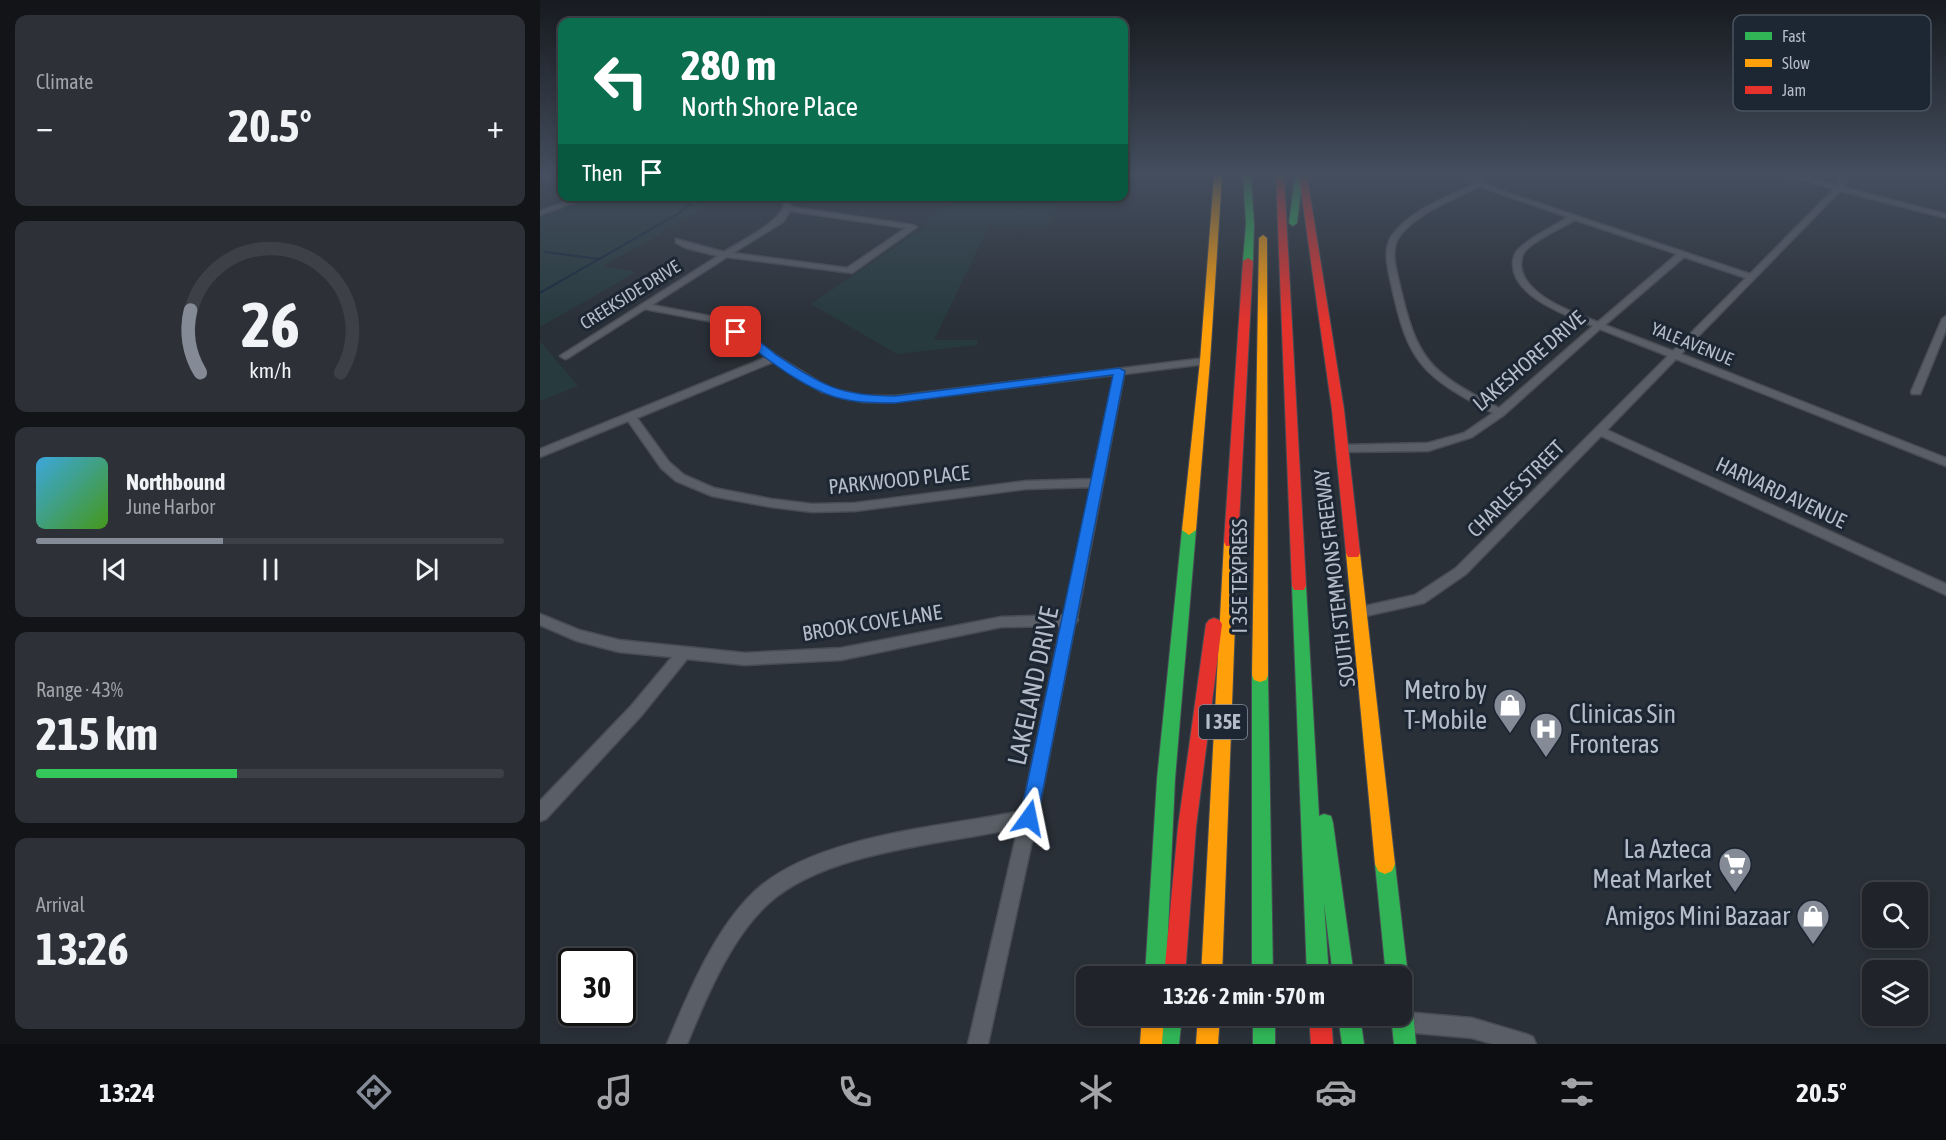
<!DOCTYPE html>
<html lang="en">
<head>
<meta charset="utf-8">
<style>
  body { margin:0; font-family:"Asap Condensed",sans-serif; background:#2d3036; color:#f1f3f6; height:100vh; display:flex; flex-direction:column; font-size:22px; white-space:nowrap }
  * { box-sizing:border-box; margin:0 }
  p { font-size:20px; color:#a2a4a8 }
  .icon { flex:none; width:33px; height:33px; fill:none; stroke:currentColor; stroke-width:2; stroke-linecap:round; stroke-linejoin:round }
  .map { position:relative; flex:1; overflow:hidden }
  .panel { display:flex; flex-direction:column; gap:15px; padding:15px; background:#121417; width:540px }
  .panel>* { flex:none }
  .banner { position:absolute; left:18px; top:18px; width:570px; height:183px; border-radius:12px; box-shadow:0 3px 9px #0003,0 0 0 2px #3d4147; background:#0b6e4f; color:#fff; overflow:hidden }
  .buttons { position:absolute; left:1322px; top:882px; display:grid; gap:12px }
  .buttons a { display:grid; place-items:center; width:66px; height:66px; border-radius:12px; background:#20242a; box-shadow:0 3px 9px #0003,0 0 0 2px #3d4147; font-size:30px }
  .speed { position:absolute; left:18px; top:948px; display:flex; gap:12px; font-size:30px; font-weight:700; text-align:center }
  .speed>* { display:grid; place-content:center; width:78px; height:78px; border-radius:50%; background:#20242a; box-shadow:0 3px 9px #0003,0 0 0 2px #3d4147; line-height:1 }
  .speed .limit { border:3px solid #111; border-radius:9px; background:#fff; color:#111 }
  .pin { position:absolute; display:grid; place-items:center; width:51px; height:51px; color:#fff; margin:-26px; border-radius:12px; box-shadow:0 3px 9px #0006 }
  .me { position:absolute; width:66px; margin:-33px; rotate:12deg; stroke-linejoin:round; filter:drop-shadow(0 0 4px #0008) }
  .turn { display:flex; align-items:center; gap:21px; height:126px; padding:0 24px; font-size:27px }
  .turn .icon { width:78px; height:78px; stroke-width:2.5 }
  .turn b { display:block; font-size:42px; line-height:51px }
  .then { display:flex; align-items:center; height:57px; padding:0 24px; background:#0003; gap:12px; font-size:22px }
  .big { font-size:45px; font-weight:700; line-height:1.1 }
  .panel .widget { flex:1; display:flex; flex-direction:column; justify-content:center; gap:9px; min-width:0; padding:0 21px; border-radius:12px; background:#2d3036 }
  .panel .dial { align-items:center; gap:0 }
  .dial svg { height:156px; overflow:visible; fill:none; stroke:#3d4147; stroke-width:7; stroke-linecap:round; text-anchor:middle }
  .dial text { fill:#f1f3f6; stroke:none }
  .song { display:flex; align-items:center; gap:18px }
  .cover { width:72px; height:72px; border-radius:9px; background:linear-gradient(135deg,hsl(200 70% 55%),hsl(100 70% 35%)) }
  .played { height:6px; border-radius:3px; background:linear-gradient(90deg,#848b96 40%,#3d4147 40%) }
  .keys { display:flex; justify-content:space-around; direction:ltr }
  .heat { display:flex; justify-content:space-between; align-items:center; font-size:33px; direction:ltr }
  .charge { height:9px; border-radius:4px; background:linear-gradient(90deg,#34c759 43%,#3d4147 0) }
  .trip { position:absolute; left:536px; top:966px; width:336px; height:60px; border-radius:12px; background:#20242a; box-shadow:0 3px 9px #0003,0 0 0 2px #3d4147; font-weight:700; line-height:60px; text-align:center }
  .dock { display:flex; height:96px; justify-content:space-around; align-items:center; background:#0d0e11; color:#a2a4a8 }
  .dock .icon { width:42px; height:42px }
  .dock .on { color:#848b96 }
  .dock b { font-size:27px; color:#f1f3f6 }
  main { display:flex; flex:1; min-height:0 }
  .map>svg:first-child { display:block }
  .green { fill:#273a3e }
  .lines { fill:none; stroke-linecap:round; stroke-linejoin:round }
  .stream { stroke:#19273c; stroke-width:2 }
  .street-casing { stroke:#484c55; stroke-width:3 }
  .fast-casing { stroke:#484c55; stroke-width:2 }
  .slow-casing { stroke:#484c55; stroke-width:2 }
  .jam-casing { stroke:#484c55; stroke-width:2 }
  .street { fill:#5a5e66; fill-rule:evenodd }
  .fast { fill:#30b455; fill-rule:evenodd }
  .slow { fill:#ff9f0a; fill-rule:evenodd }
  .jam { fill:#e5322d; fill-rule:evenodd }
  .route { fill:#1a73e8; stroke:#114b97; stroke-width:1.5 }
  .labels { text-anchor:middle; stroke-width:6; stroke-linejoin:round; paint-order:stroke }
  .far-street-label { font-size:18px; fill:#b4bcc9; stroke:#1d2633 }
  .shield { fill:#1d2633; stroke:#878f9c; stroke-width:1.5 }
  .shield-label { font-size:20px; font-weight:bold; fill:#b4bcc9 }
  .street-label { font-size:21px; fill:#b4bcc9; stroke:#1d2633 }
  .near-street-label { font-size:26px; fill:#b4bcc9; stroke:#1d2633 }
  .near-poi-label { font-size:26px; fill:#b4bcc9; stroke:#1d2633; text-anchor:end }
  .key { fill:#1d2633; stroke:#4a5360; stroke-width:1.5 }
  .key-label { font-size:16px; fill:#b4bcc9 }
</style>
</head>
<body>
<main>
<section class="panel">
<div class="widget"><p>Climate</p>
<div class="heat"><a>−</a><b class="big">20.5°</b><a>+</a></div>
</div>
<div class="widget dial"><svg viewBox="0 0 100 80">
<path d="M14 69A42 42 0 1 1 86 69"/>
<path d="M14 69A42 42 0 0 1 9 37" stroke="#848b96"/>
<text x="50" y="56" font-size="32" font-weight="700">26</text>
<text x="50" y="72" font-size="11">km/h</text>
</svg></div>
<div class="widget">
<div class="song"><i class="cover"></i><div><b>Northbound</b><p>June Harbor</p></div></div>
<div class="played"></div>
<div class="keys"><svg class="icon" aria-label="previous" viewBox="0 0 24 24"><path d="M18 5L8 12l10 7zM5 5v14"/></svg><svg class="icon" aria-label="pause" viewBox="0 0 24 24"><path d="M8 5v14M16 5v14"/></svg><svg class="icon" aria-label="next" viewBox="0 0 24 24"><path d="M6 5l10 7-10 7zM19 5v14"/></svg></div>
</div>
<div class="widget"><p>Range · 43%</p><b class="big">215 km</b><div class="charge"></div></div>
<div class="widget"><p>Arrival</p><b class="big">13:26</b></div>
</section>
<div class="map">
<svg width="1406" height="1044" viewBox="0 0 1406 1044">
  <rect width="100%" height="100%" fill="#2a3038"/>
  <path class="green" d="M422,196L522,197L508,226H449L394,340H437V345L357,354L271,304L390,223L383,222Z
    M74,197L173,196L175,199L164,209L63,266L96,272L0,327V216L57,198Z
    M0,341L38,386L0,401Z"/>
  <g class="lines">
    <path class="stream" d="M5,252L60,259
      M0,293L139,213L152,202L151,196"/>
    <defs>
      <path id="street" d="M15,176L14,177L0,181V177Z
        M929,176H937L942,182L959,190L1210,274L1294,189L1248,176H1261L1297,186L1302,176H1309L1303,187L1406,214V218L1300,191L1141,354L1406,458V466L1136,359L1067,430L1406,584V595L1061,436L926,574L884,603L821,617L816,616L814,612L816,608L875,595L916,568L1128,356L1060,329L964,415L932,437L888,451L797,452L796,449L801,445L888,443L924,433L953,413C881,375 868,363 851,283C848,269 843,250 851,237C869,210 908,197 936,183ZM940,186L955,192L1028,217C1013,227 994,235 981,247C976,250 973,257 973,263C972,297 1028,316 1053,326L959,408C888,371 877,361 859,282C856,269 850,250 859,237C877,212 914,200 940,186ZM1035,220L1137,254L1058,322C1034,313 984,296 981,266C981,260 982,253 987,249C1000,237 1020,229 1035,220ZM1144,257L1206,278L1133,351L1065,325Z
        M42,196H53L0,215V211Z
        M237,196H244L252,207L373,225L377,227L312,273L187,257L112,305L185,319L237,356L289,388L323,396H355L665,358L670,361L665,364L584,374L537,618L538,620L535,624L497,818L448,1044H428L478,828C403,844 287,851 229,903C191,937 166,998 147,1044H127C148,994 175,928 215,891C276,835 402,827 482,811L521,626L461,627L301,660L205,665L147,659L101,716L6,819L0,821V801L91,706L132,657L79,652L37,641L0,625V614L39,630L79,640L205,653L301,648L461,617L524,615L551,487L486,489L315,511L272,512L231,507L172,496L136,481L121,468L88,421L0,457V449L227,357L179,323L105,309L28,358L25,359L20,356L178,256L146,248L136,243V239L184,252C199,242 241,222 244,205ZM250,211L366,228L307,268L193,253L243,222ZM233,362L282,392L323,402H355L574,375L552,479L486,481L315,503L272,504L231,499L174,488L144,475L129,462L97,418Z
        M1406,316V330L1381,392L1380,394H1372L1371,392L1402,319Z
        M864,1012L932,1018L986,1034L993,1037L996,1044H953L932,1038L864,1032L857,1029L854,1022L857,1016H861Z"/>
      <path id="fast" d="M703,176H711L714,224L713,261L708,264L703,261L706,224Z
        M755,176H763L757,223L753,226L749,223Z
        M649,525L656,530L635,779L626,976H605L617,779L642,530Z
        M759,580L764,582L766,586L779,816L784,814L791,816L793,823L814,976H793L784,903L789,976H767L752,586L754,582Z
        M720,668L726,670L728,675L733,976H712V675L714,670Z
        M845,854L852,857L855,864L868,976L865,984L861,985V976H846L835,864L838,857Z
        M861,992L869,995L872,1003L876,1044H854L851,1016H861Z
        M620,1016H642L639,1044H617Z
        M713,1016H735V1044H713Z
        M798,1016H820L824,1044H802Z"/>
      <path id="slow" d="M674,176H682L670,361L656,530L649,535L642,530L660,361Z
        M723,235L727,238L728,675L726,680L720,682L714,680L712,675L719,238Z
        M691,537L696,538L698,542L682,976H661L684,542L686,538Z
        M813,548L818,549L820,553L855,864L852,871L845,874L838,871L835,864L806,553L808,549Z
        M602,1016H624L622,1044H600Z
        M658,1016H680L678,1044H656Z"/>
      <path id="jam" d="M736,176H744L766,586L764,590H754L752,586Z
        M759,176H767L804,410L820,553L818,557H808L806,553L792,410Z
        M708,258L713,261L698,542L696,546H686L684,542L703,261Z
        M674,618L679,620L682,624L656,827L645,976H624L638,827L666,624L669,620Z
        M769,1016H791L793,1044H771Z"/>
    </defs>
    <use href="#street" class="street-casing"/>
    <use href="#fast" class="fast-casing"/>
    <use href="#slow" class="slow-casing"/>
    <use href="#jam" class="jam-casing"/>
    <use href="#street" class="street"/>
    <use href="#fast" class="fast"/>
    <use href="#slow" class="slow"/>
    <use href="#jam" class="jam"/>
  </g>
  <linearGradient id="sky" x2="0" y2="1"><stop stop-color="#171a1f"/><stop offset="0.54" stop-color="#444e5e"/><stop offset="1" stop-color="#444e5e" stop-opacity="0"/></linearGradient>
  <rect width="1406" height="323" fill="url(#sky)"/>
  <path class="route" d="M196,328C210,333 224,345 235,354C282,385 298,396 355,396L579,368L585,371L496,825L489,828L483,825L480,818L573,375L355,403C335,403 315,403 295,397C257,385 225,356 193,334L191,332Z"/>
  <defs>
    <symbol id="shop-pin" viewBox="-11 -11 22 30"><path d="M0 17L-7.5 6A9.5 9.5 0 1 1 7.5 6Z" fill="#848b96" stroke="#1d2633"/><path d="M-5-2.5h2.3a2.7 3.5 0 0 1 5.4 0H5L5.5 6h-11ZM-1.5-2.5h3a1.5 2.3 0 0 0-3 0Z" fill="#fff"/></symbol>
    <symbol id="hospital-pin" viewBox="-11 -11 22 30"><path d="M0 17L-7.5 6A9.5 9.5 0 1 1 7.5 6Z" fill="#848b96" stroke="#1d2633"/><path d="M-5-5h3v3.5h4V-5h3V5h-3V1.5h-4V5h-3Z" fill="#fff"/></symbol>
    <symbol id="supermarket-pin" viewBox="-11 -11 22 30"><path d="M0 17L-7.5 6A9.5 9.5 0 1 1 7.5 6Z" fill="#848b96" stroke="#1d2633"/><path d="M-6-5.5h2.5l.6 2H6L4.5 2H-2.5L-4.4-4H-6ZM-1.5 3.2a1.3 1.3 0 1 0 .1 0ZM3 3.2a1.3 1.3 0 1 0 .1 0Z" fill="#fff"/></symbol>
  </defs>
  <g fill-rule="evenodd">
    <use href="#shop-pin" x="951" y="686" width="38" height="52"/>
    <use href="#hospital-pin" x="987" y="710" width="38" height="52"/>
    <use href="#supermarket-pin" x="1176" y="845" width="38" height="52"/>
    <use href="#shop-pin" x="1254" y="897" width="38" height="52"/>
  </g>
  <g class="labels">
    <g class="far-street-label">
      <text transform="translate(90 295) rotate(-32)" y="6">CREEKSIDE DRIVE</text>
      <text transform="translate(1152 344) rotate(22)" y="6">YALE AVENUE</text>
    </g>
    <rect class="shield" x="659" y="705" width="48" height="34" rx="4.5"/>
    <g class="shield-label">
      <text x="683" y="729">I 35E</text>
    </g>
    <g class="street-label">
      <text transform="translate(989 361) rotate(-41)" y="7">LAKESHORE DRIVE</text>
      <text transform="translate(359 480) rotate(-6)" y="7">PARKWOOD PLACE</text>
      <text transform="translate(976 489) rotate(-45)" y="7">CHARLES STREET</text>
      <text transform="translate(1241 493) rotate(25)" y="7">HARVARD AVENUE</text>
      <text transform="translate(700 576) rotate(-90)" y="7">I 35E TEXPRESS</text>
      <text transform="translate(795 578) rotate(-97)" y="7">SOUTH STEMMONS FREEWAY</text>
      <text transform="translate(332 623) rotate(-9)" y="7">BROOK COVE LANE</text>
    </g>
    <g class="near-street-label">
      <text transform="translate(493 686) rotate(-78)" y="9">LAKELAND DRIVE</text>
    </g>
    <g class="near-poi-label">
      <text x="947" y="699">Metro by<tspan x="947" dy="30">T-Mobile</tspan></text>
      <text x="1029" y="723" text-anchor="start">Clinicas Sin<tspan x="1029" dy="30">Fronteras</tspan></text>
      <text x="1172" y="858">La Azteca<tspan x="1172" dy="30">Meat Market</tspan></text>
      <text x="1250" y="925">Amigos Mini Bazaar</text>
    </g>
  </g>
  <rect x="1193" y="15" width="198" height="96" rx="9" class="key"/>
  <rect x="1205" y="32" width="27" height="8" fill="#30b455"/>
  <rect x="1205" y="59" width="27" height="8" fill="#ff9f0a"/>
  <rect x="1205" y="86" width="27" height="8" fill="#e5322d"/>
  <g class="key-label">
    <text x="1242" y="42">Fast</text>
    <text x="1242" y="69">Slow</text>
    <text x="1242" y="96">Jam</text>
  </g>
</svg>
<div class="buttons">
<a><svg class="icon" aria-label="search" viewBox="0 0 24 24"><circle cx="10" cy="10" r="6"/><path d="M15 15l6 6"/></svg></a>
<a><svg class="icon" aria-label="layers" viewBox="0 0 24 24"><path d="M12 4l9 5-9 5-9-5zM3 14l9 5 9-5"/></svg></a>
</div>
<div class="speed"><div class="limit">30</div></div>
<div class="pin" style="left:196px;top:332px;background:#d93025"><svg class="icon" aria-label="arrive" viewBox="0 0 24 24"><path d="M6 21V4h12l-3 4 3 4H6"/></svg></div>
<svg class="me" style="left:489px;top:818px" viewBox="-20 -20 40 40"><path d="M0-17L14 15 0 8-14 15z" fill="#1a73e8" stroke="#fff" stroke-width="4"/></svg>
<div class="trip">13:26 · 2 min · 570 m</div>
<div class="banner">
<div class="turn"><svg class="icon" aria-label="left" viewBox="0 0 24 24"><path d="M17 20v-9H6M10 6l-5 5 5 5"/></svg><div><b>280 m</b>North Shore Place</div></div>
<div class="then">Then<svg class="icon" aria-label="arrive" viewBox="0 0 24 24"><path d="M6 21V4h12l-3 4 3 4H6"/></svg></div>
</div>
</div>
</main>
<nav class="dock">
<b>13:24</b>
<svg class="icon on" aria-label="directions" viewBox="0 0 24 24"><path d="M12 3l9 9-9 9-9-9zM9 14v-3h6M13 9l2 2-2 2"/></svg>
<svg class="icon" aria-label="music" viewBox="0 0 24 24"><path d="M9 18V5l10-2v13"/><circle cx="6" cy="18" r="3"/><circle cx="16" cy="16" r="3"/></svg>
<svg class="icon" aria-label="phone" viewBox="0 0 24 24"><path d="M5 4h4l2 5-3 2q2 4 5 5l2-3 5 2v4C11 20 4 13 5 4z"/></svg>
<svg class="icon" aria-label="climate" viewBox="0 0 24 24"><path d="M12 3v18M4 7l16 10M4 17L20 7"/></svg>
<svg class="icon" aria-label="car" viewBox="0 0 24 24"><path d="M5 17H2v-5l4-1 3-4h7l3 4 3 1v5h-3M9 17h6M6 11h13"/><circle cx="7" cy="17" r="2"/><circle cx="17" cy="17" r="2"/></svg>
<svg class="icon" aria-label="filters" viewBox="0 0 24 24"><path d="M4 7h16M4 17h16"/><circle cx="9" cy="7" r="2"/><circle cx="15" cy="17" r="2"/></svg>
<b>20.5°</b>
</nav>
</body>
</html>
